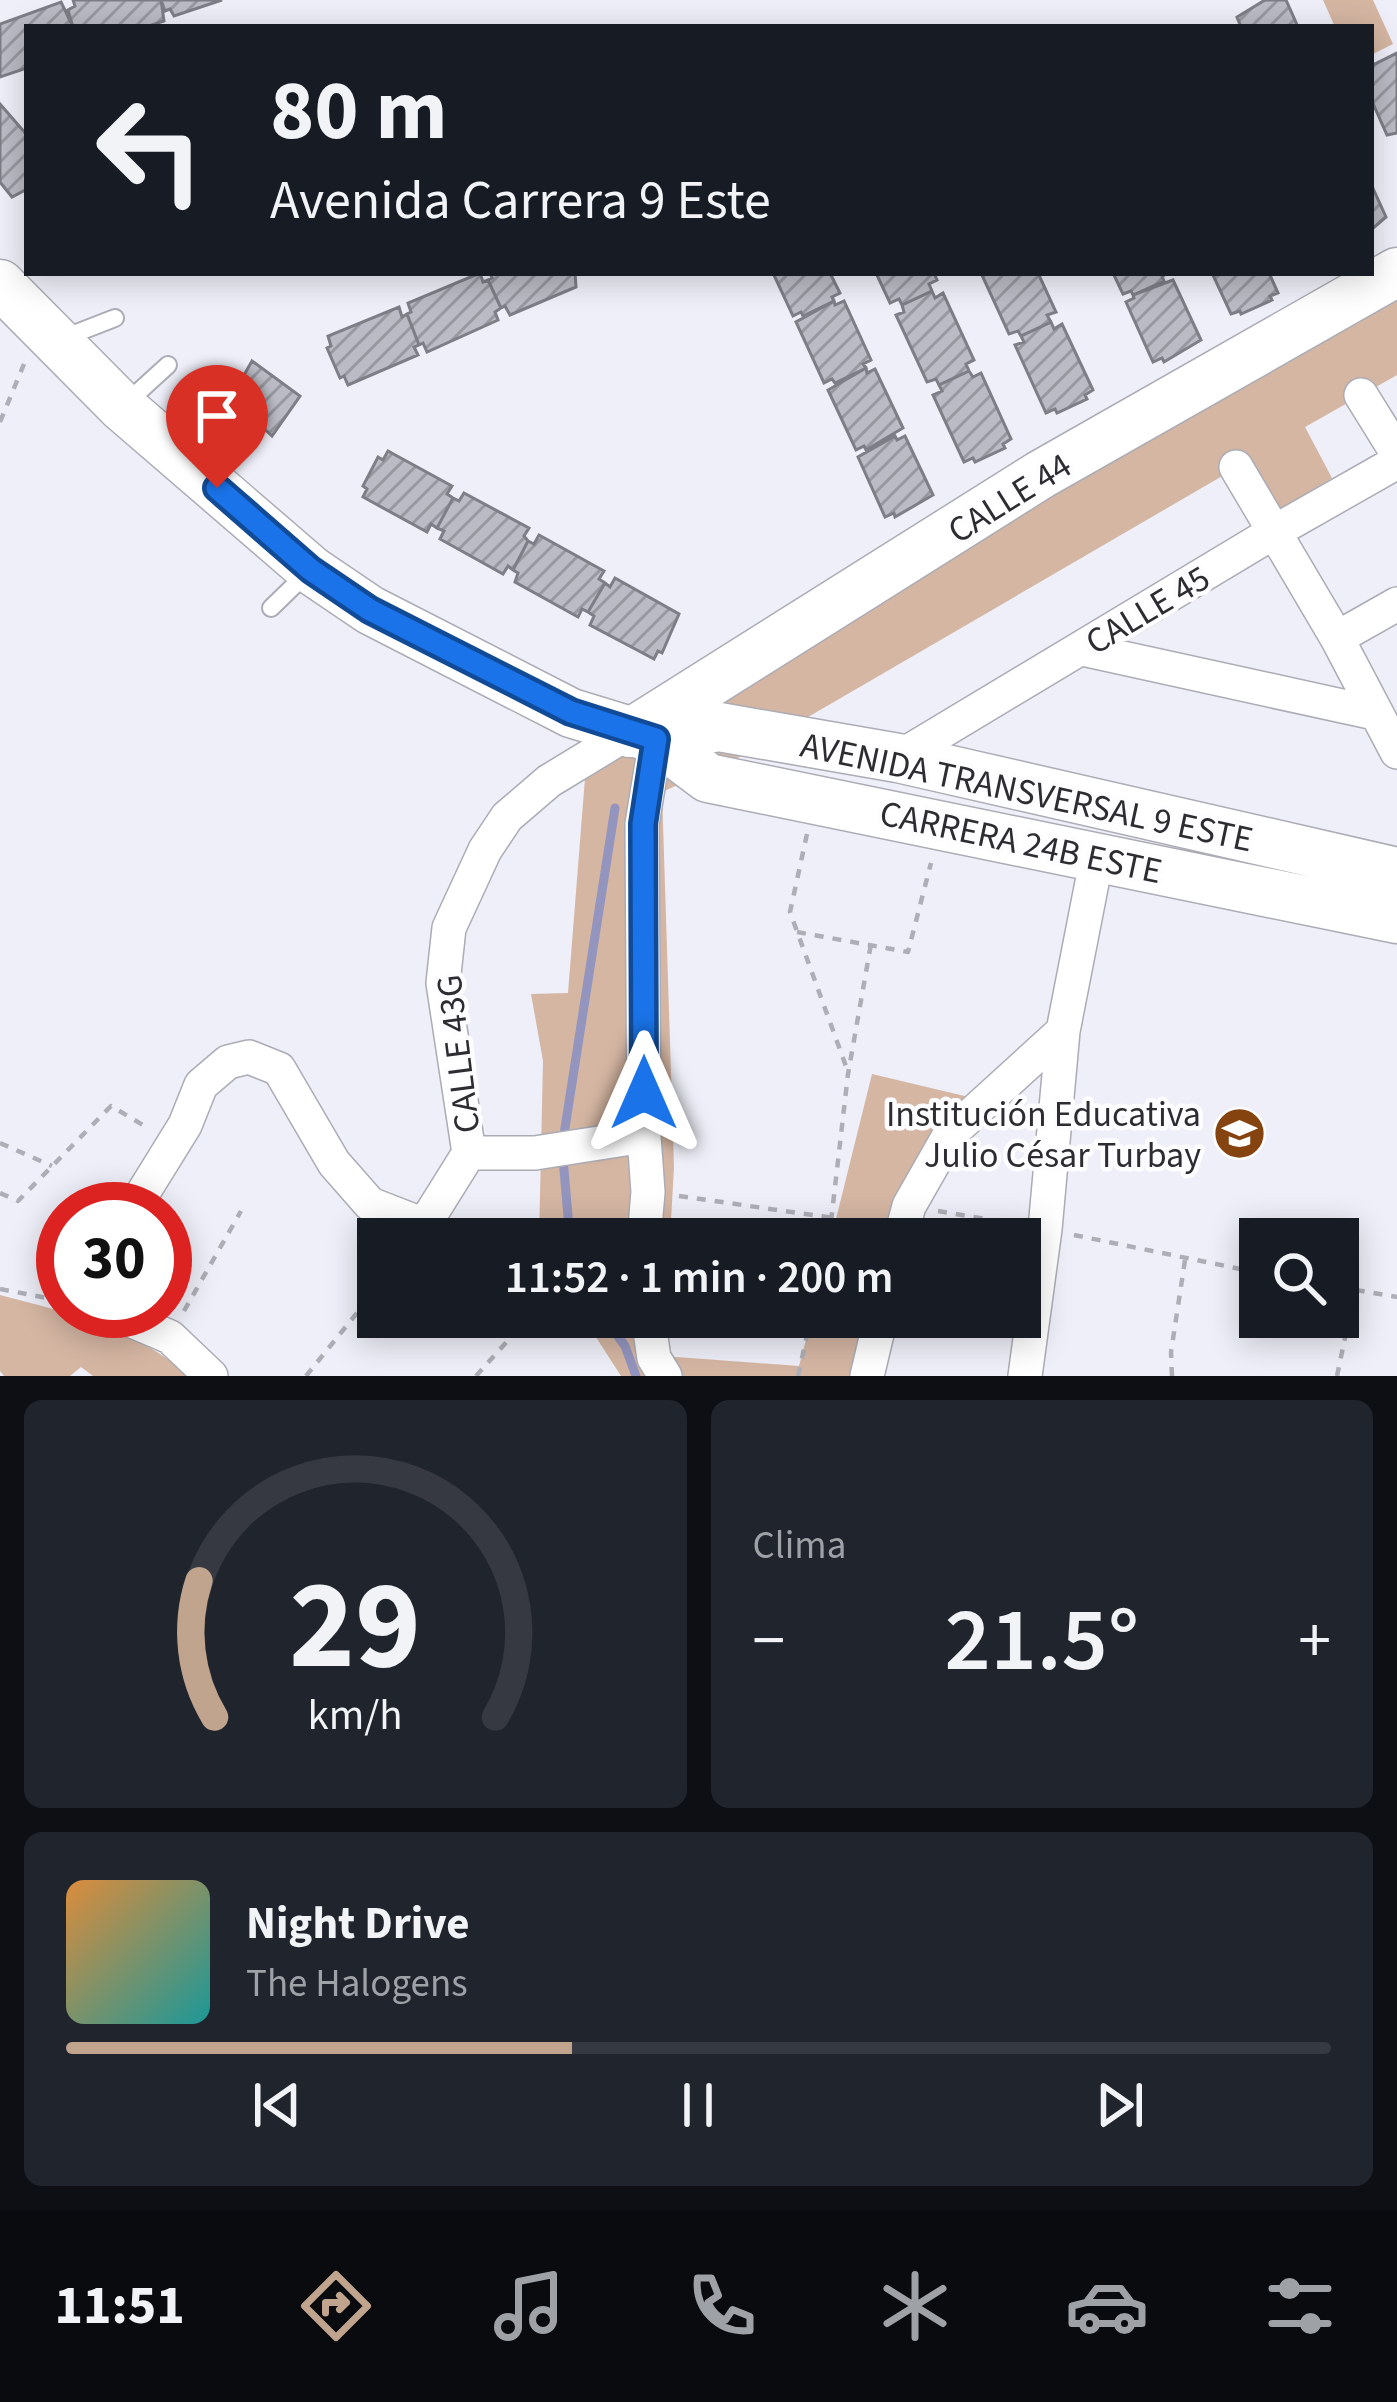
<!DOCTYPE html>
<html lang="es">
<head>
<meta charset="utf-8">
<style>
  body { margin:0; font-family:"Source Sans 3",sans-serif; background:#20242c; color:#f1f3f6; height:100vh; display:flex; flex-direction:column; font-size:45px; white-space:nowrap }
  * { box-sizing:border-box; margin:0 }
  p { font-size:39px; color:#9ea1a6 }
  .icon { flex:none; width:66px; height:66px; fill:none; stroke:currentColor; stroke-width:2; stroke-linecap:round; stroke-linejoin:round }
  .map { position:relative; height:1376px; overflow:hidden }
  .panel { display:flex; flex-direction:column; gap:24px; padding:24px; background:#0d0f14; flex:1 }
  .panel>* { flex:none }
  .banner { position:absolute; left:24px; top:24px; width:1350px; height:252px; border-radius:0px; box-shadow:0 6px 30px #0003; background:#171b24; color:#f1f3f6; overflow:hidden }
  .tools { position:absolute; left:1239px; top:1218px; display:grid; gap:24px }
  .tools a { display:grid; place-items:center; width:120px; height:120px; border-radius:0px; background:#171b24; box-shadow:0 6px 30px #0003; font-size:60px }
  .speed { position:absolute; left:36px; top:1182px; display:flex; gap:24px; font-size:60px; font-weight:700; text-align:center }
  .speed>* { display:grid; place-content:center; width:156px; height:156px; border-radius:50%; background:#171b24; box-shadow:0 6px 30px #0003; line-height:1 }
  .speed .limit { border:18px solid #d22; background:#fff; color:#111 }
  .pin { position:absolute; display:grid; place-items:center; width:102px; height:102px; color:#fff; margin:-123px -51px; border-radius:50% 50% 50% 0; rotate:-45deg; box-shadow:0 0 12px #0007 }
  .pin .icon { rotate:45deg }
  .me { position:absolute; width:132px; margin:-66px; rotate:0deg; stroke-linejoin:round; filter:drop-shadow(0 0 9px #0008) }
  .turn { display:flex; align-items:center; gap:42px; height:252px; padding:0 48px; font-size:54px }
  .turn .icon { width:156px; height:156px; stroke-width:2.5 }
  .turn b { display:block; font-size:84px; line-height:102px }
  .big { font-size:90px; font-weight:600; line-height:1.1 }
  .panel .widget { flex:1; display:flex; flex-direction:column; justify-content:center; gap:18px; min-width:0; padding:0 42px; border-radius:18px; background:#20242c }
  .panel .dial { align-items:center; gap:0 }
  .dial svg { height:312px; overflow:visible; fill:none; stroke:#363941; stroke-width:7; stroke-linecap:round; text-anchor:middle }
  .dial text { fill:#f1f3f6; stroke:none }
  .song { display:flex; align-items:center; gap:36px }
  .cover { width:144px; height:144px; border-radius:18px; background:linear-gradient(135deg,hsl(30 70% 55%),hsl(180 70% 35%)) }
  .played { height:12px; border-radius:6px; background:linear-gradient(90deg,#c0a48e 40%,#363941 40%) }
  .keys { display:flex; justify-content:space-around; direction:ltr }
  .heat { display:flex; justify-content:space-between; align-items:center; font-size:66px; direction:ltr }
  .panel .tiles { flex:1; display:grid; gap:24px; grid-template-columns:1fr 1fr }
  .widget:last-child { grid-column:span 2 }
  .trip { position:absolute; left:357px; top:1218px; width:684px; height:120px; border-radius:0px; background:#171b24; box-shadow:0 6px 30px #0003; font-weight:600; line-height:120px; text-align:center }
  .tabs { display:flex; height:192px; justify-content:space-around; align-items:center; background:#090b0e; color:#9ea1a6 }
  .tabs .icon { width:84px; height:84px }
  .tabs .selected { color:#c0a48e }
  .tabs b { font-size:54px; color:#f1f3f6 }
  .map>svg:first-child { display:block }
  .green { fill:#d5b6a3 }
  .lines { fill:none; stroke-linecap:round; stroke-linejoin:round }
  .stream { stroke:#9395bf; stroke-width:9 }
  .building { fill:url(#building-hatch); stroke:#7d7e86; stroke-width:3 }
  .lane-casing { stroke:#abacb5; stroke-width:20 }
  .street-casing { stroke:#abacb5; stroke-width:36 }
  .secondary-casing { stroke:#abacb5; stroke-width:51 }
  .path { stroke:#aeafb6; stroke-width:4.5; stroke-dasharray:9 9; stroke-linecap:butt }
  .lane { stroke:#fff; stroke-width:16 }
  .street { stroke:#fff; stroke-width:33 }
  .secondary { stroke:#fff; stroke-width:48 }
  .route-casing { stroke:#114b97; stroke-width:30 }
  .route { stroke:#1a73e8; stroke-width:21 }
  .labels { text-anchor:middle; stroke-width:9; stroke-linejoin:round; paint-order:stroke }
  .street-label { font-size:36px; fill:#2d2d31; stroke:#fdfdff }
  .poi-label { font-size:36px; fill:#2d2d31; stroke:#fdfdff; text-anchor:end }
</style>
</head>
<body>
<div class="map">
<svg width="1397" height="1376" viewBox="0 0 1397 1376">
  <defs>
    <pattern id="building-hatch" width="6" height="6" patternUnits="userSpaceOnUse" patternTransform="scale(3)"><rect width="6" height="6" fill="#babbc4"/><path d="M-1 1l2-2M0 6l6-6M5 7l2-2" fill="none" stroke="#9898a0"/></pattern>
  </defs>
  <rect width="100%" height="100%" fill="#eeeff8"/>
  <path class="green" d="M1323,0H1373L1393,44L1371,55V27H1335Z
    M1397,297V375L1305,427L1332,478L1267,519L1236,468L736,759L662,792L674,1167L670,1239H539L543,1061L531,994L568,993L585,778L941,561Z
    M872,1074L973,1098L893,1239H831Z
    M0,1295C66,1312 137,1329 189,1376H93L81,1367L70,1376H4L0,1371Z
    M583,1317H664L663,1356L799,1366L812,1317H874L860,1376H621Z"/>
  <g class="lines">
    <path class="stream" d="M570,1239L562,1147L615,808
      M604,1317L625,1346L636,1376"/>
  </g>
  <path class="building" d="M73,0H161L164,21L146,27H73L68,10L75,6Z
    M161,0H222L174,16L170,9L165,11Z
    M1265,0H1286L1298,27H1241L1237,17Z
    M61,2L73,27H27V68L0,77V24Z
    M1397,53V133L1387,135L1371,99V66Z
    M0,104L27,135V189L12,197L0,182Z
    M1371,184L1386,217L1371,230Z
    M480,273L483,282L488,280L501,308L495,312L498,320L427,352L423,343L419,345L407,314L411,312L408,303Z
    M490,273H575L576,287L510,315L505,306L501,308L488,280L492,278Z
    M773,273H830L840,293L832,297L834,301L803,316L801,312L793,316Z
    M876,273H934L937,280L929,284L932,291L902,305L899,299L890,303Z
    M981,273H1038L1056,312L1047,315L1051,322L1021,336L1018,331L1009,334Z
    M1113,273H1169L1162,276L1164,281L1133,295L1131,291L1123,294Z
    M1212,273H1269L1278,293L1270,296L1272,300L1241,314L1240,311L1231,314Z
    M1173,280L1201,340L1164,362L1162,358L1153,362L1126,302L1134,298L1133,295Z
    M932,291L935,298L943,293L974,360L966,364L969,371L939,385L936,379L927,382L896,315L904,312L902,305Z
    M834,301L835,305L844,301L871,360L863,364L866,368L835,383L832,379L824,383L796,322Z
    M399,307L402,317L407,314L419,345L414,347L418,355L348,385L344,376L340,378L327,348L331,346L328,336Z
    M1051,322L1054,329L1062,324L1093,390L1085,395L1087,399L1057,413L1055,409L1046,413L1015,345L1024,342L1021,336Z
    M252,361L300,396L272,436L231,398Z
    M866,368L867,373L875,369L903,428L866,450L864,446L856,450L828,390Z
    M969,371L973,377L981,373L1011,439L1003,444L1005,448L975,462L973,458L964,462L933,395L942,391L939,385Z
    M895,436L897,440L905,436L933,495L895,517L894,513L885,517L858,457Z
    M388,451L452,486L447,494L453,498L437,528L431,524L427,532L363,497L367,489L363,486L378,457L383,460Z
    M464,493L529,528L524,536L528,541L513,570L508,566L503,574L440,539L444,531L437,528L453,498L459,501Z
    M539,535L604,571L599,579L605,583L588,612L582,609L578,617L515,582L518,573L513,570L528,541L534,544Z
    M615,578L679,614L662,653L658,651L654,659L590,625L594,616L588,612L605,583L610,587Z"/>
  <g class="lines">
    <defs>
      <path id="lane" d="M61,339L115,318
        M123,406L168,365
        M271,608L306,574"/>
      <path id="street" d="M1361,395L1397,453
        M1236,467L1337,638L1397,752
        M1337,638L1397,604
        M1082,649L1374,713
        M898,758L1274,532L1397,462
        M469,1153H535L644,1136
        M133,1209L185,1125L201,1085L228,1062L249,1057L279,1069L334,1163L370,1204L424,1225L469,1153L443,983L449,928L485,850L507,817L549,781L628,733
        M644,1239L648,1192L644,1136L642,824L656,739
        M900,1239L909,1206L950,1134L1063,1031
        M109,1311L170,1337L211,1376
        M648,1317L654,1358L665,1376
        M867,1376L881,1317
        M1025,1376L1045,1229L1063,1031L1097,857"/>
      <path id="secondary" d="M0,284L122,407L311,570L370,610L571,713L656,739L719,727L898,758L1397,872
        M630,733L1040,475L1397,272
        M656,739L708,778L1397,919"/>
    </defs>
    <use href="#lane" class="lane-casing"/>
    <use href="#street" class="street-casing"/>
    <use href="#secondary" class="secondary-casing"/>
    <path class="path" d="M0,422L24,364
      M807,834L790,912L847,1069
      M797,932L908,952L931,863
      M0,1143L52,1166
      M0,1193L18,1201L111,1106L148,1128
      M679,1196L834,1218
      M938,1211L1016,1224
      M1074,1235L1260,1273
      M829,1239L848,1074L871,944
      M1338,1287L1397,1297
      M0,1289L63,1301
      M184,1311L241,1211
      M306,1376L378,1287
      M476,1376L529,1317
      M798,1376L811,1317
      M1172,1376L1171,1352L1185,1260
      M1337,1376L1355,1290"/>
    <use href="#lane" class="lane"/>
    <use href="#street" class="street"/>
    <use href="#secondary" class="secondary"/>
  </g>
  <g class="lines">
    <defs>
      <path id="route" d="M217,488L311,570L370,610L571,712L656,739L643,824L644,1093"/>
    </defs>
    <use href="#route" class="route-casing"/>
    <use href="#route" class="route"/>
  </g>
  <defs>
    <symbol id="school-disc" viewBox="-11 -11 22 22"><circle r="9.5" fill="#854310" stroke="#fdfdff"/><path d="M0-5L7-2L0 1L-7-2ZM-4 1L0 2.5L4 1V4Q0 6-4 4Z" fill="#fff"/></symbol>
  </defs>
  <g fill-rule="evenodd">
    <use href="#school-disc" x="1210" y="1104" width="59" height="59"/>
  </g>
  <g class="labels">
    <g class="street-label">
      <text transform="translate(1009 497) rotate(-32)" y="13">CALLE 44</text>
      <text transform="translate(1147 609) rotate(-31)" y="13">CALLE 45</text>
      <text transform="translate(1027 791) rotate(12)" y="13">AVENIDA TRANSVERSAL 9 ESTE</text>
      <text transform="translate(1021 841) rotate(12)" y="13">CARRERA 24B ESTE</text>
      <text transform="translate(457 1054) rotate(-97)" y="13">CALLE 43G</text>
    </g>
    <g class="poi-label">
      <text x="1201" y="1126">Institución Educativa<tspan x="1201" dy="41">Julio César Turbay</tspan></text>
    </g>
  </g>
</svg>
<div class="tools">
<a><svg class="icon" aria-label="search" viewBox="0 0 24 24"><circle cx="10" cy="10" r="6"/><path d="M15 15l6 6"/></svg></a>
</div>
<div class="speed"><div class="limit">30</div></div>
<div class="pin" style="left:217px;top:488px;background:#d93025"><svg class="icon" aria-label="arrive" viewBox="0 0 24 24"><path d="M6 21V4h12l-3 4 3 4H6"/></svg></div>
<svg class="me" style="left:644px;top:1093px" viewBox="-20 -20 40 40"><path d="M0-17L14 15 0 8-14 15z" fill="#1a73e8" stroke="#fff" stroke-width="4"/></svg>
<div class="trip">11:52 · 1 min · 200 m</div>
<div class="banner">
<div class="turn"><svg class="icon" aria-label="left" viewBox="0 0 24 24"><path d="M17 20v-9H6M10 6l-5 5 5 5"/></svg><div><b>80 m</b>Avenida Carrera 9 Este</div></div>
</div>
</div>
<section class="panel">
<div class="tiles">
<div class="widget dial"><svg viewBox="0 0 100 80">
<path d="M14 69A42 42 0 1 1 86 69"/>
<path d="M14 69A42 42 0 0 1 10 34" stroke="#c0a48e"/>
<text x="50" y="56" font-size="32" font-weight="700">29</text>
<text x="50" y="72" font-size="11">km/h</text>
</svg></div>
<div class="widget"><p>Clima</p>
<div class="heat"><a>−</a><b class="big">21.5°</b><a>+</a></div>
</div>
<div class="widget">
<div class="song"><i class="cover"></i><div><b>Night Drive</b><p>The Halogens</p></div></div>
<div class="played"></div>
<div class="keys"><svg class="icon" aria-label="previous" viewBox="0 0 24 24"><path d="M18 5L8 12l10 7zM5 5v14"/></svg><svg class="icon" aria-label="pause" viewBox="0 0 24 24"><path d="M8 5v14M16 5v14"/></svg><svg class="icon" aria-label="next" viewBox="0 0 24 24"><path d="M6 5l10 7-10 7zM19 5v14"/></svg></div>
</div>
</div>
</section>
<nav class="tabs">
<b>11:51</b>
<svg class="icon selected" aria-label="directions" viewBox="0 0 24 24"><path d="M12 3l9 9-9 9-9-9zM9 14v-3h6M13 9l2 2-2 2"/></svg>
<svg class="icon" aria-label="music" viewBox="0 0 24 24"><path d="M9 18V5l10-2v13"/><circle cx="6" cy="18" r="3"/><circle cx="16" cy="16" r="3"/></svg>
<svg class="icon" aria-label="phone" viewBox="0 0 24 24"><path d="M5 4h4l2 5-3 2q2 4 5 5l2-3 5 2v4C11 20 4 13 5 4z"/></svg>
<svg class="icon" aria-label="climate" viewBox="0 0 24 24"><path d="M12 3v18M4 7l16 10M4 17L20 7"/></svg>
<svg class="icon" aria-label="car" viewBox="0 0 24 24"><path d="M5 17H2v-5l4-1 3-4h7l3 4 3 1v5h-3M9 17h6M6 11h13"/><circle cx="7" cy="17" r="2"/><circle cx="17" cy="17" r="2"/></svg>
<svg class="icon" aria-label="filters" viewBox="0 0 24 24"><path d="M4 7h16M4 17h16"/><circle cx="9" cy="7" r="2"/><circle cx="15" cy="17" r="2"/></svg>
</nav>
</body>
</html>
